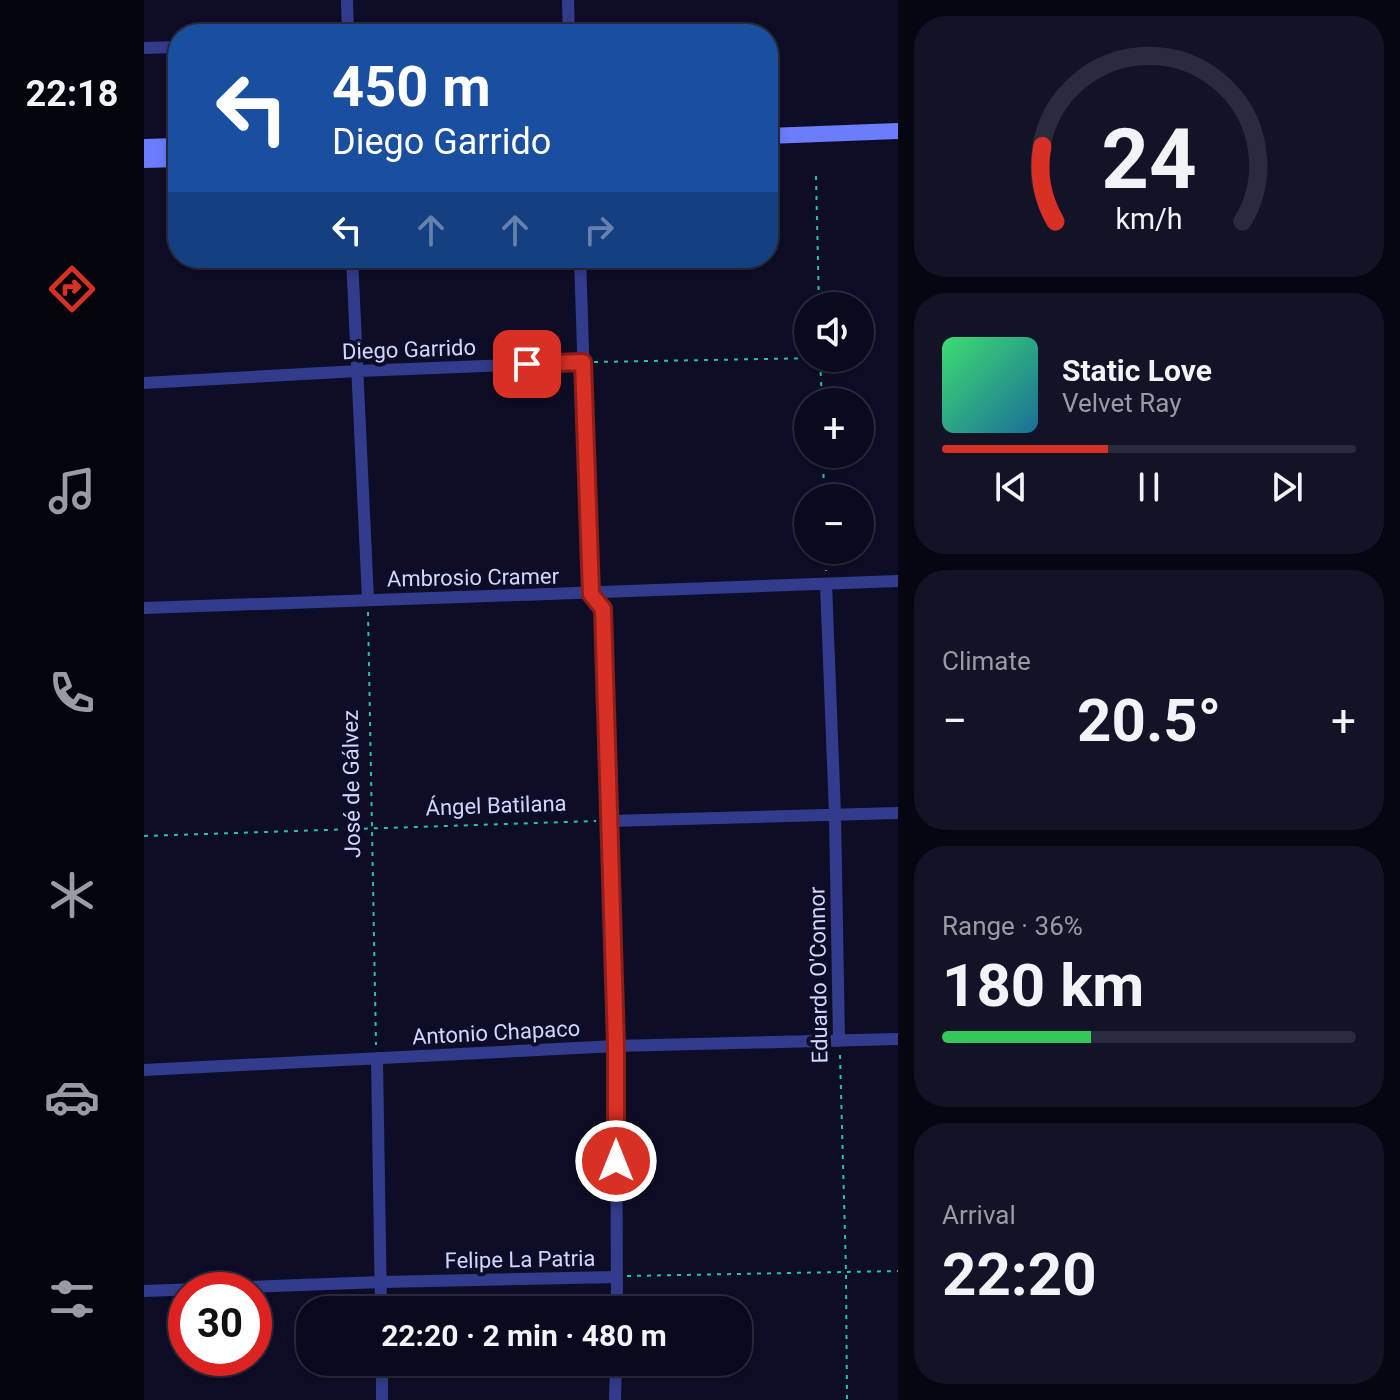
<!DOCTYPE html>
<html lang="en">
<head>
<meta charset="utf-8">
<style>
  body { margin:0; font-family:Roboto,sans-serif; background:#131327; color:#f1f3f6; height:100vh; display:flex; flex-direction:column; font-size:30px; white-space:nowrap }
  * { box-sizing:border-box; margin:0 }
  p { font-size:26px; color:#999aa4 }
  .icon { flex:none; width:44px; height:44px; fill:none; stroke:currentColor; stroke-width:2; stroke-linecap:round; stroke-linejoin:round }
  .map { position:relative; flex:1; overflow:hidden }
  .panel { display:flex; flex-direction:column; gap:16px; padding:16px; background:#060610; width:502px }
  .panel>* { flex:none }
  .hud { position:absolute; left:24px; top:24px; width:610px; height:244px; border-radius:32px; box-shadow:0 4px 12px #0003,0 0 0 2px #2a2b3c; background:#1a4fa0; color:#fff; overflow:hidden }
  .tools { position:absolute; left:650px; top:292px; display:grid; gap:16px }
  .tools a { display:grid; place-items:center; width:80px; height:80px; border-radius:50%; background:#0a0a1e; box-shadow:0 4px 12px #0003,0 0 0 2px #2a2b3c; font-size:40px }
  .speed { position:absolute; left:24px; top:1272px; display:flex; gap:16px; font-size:40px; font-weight:700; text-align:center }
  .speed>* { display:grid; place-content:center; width:104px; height:104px; border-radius:50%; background:#0a0a1e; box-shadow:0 4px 12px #0003,0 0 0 2px #2a2b3c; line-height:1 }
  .speed .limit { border:12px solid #d22; background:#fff; color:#111 }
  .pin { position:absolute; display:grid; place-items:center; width:68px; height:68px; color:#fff; margin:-34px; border-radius:16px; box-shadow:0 4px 12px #0006 }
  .me { position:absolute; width:88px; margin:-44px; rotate:0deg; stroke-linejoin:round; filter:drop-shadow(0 0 6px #0008) }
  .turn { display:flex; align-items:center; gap:28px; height:168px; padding:0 32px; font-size:36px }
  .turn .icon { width:104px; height:104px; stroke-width:2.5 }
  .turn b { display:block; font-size:56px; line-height:68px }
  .lanes { display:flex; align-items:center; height:76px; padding:0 32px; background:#0003; justify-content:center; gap:40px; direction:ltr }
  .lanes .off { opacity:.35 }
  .big { font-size:60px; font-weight:700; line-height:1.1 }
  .panel .widget { flex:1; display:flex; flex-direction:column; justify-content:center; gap:12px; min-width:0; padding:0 28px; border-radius:32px; background:#131327 }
  .panel .dial { align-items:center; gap:0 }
  .dial svg { height:208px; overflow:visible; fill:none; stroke:#2a2b3c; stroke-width:7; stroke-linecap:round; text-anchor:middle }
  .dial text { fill:#f1f3f6; stroke:none }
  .song { display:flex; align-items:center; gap:24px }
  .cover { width:96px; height:96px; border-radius:12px; background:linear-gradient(135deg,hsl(140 70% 55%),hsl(200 70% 35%)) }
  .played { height:8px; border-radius:4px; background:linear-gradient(90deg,#d93025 40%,#2a2b3c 40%) }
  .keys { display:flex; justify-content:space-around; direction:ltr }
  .heat { display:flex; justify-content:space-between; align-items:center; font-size:44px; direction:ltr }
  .charge { height:12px; border-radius:6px; background:linear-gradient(90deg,#34c759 36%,#2a2b3c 0) }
  .trip { position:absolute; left:152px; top:1296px; width:456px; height:80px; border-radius:32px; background:#0a0a1e; box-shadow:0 4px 12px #0003,0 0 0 2px #2a2b3c; font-weight:700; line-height:80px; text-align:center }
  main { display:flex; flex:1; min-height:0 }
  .dock { display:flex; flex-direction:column; width:144px; justify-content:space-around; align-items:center; background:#04040c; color:#999aa4 }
  .dock .icon { width:56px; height:56px }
  .dock .active { color:#d93025 }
  .dock b { font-size:36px; color:#f1f3f6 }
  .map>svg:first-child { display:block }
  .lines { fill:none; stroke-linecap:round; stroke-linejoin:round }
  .path { stroke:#22c5a4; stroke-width:2; stroke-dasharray:4 6; stroke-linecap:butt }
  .minor { stroke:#333c8c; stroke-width:12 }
  .secondary { stroke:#6b7cff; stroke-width:16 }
  .route-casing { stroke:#8d1f18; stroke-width:20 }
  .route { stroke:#d93025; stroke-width:14 }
  .labels { text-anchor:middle; stroke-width:8; stroke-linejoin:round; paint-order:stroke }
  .street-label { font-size:22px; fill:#d4d5ff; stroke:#0e0d28 }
</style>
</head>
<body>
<main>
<nav class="dock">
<b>22:18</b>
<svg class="icon active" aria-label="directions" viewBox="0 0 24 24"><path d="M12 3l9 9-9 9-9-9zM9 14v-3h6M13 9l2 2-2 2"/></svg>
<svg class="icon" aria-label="music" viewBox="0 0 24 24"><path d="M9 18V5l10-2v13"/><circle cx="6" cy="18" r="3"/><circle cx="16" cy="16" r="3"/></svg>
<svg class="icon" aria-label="phone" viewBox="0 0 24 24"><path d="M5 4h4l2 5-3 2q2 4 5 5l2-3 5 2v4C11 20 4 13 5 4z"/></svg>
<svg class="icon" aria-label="climate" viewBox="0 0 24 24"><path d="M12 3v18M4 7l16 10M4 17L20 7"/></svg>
<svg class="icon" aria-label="car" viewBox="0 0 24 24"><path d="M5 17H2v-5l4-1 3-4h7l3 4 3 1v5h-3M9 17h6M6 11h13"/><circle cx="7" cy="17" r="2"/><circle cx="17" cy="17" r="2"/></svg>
<svg class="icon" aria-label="filters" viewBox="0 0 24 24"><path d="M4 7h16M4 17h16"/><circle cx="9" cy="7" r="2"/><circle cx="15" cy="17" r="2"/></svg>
</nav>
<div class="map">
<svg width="754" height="1400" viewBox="0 0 754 1400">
  <rect width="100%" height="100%" fill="#0e0d28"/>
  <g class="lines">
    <path class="path" d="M672,176L675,306
      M450,362L676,358L678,402
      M679,454L680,498
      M681,550L682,571
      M224,612L232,1045
      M0,836L452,821
      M696,1055L702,1272L703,1400
      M483,1276L754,1271"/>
    <path class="minor" d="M203,0L204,34
      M424,0L425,34
      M355,34L425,31
      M0,48L34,47
      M208,258L224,599
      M436,258L447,594L459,609L472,1046L473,1310
      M0,383L214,371L439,362
      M682,584L691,814L695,1041
      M0,608C251,598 503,592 754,581
      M465,821L754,813
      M233,1058L237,1310
      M0,1070L472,1046L754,1039
      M0,1291L237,1282L473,1277
      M238,1362V1400
      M471,1400L472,1362"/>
    <path class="secondary" d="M624,136L754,131
      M0,147L34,146
      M0,160L34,159"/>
  </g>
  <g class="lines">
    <defs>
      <path id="route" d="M383,364L439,362L447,594L459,609L472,1046V1161"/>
    </defs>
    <use href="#route" class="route-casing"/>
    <use href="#route" class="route"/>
  </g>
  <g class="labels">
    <g class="street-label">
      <text transform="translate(265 349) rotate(-2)" y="8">Diego Garrido</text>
      <text transform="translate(329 577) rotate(-1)" y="8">Ambrosio Cramer</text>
      <text transform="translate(207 784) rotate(-91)" y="8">José de Gálvez</text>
      <text transform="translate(352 805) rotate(-2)" y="8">Ángel Batilana</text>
      <text transform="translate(674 975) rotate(-91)" y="8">Eduardo O'Connor</text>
      <text transform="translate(352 1032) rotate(-3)" y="8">Antonio Chapaco</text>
      <text transform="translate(376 1259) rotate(-1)" y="8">Felipe La Patria</text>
    </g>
  </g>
</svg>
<div class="tools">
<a><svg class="icon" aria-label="sound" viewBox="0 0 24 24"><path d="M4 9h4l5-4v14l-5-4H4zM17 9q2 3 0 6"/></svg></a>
<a>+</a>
<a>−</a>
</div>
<div class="speed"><div class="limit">30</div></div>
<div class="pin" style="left:383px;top:364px;background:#d93025"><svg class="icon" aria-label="arrive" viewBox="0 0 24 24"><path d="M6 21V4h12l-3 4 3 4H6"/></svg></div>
<svg class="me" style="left:472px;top:1161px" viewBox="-20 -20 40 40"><circle r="17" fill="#d93025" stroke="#fff" stroke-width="3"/><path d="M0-11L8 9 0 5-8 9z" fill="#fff"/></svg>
<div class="trip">22:20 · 2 min · 480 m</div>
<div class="hud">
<div class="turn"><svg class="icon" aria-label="left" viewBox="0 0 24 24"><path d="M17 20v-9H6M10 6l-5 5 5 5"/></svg><div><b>450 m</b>Diego Garrido</div></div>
<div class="lanes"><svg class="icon" aria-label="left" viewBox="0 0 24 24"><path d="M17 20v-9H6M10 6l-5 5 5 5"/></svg><svg class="icon off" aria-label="ahead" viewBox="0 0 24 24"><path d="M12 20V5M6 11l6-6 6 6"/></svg><svg class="icon off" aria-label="ahead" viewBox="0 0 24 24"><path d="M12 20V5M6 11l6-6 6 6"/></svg><svg class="icon off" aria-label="right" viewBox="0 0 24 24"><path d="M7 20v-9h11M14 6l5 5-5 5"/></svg></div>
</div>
</div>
<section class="panel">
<div class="widget dial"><svg viewBox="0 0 100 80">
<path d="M14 69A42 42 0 1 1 86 69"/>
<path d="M14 69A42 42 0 0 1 9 40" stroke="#d93025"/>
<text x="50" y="56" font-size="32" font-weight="700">24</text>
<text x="50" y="72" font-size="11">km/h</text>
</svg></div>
<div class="widget">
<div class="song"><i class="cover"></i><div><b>Static Love</b><p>Velvet Ray</p></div></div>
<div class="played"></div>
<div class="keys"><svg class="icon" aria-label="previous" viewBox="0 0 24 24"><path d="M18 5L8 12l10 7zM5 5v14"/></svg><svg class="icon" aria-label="pause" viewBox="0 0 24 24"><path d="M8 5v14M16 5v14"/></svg><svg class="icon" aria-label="next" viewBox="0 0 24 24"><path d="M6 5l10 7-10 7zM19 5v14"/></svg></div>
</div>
<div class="widget"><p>Climate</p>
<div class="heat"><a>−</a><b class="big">20.5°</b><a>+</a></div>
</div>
<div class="widget"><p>Range · 36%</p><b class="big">180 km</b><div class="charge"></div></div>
<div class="widget"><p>Arrival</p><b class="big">22:20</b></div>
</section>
</main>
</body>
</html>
